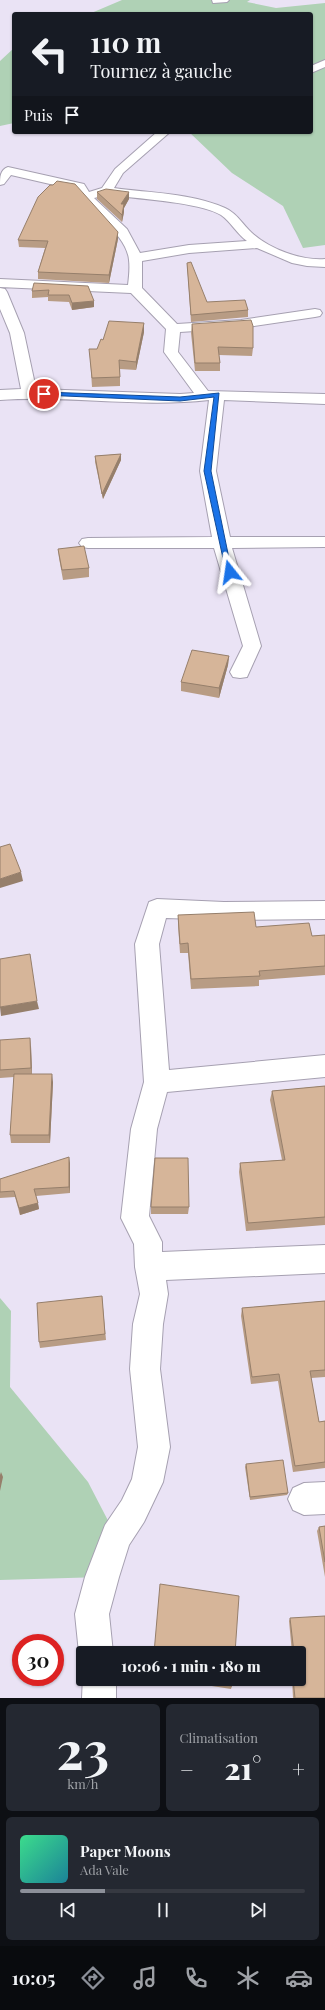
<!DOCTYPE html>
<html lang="fr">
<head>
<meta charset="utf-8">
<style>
  body { margin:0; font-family:"Playfair Display",serif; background:#242831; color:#f1f3f6; height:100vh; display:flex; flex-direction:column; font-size:15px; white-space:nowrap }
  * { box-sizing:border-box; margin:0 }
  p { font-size:13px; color:#9ea1a6 }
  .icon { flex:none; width:22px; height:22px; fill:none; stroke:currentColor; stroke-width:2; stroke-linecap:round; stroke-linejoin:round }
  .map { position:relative; height:1698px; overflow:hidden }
  .details { display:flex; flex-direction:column; gap:6px; padding:6px; background:#0d0f14; flex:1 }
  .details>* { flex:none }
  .banner { position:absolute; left:12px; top:12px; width:301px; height:122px; border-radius:4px; box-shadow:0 1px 3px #0004; background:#171b24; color:#f1f3f6; overflow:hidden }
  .speed { position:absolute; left:12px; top:1634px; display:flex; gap:8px; font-size:20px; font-weight:700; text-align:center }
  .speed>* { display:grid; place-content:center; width:52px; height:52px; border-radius:50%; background:#171b24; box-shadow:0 1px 3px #0004; line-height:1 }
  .speed .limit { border:6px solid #d22; background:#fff; color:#111 }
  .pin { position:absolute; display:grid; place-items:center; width:34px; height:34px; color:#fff; margin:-17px; border:2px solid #fff; border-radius:50%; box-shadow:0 1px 4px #0007 }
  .me { position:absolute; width:44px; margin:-22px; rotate:345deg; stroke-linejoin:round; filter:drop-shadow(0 0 3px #0008) }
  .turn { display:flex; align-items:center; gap:14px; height:84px; padding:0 12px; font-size:18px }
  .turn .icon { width:52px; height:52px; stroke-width:2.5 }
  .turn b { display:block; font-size:28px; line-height:34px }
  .then { display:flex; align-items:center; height:38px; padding:0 12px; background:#0003; gap:8px; font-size:15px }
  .big { font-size:30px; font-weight:800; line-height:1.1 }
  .details .tile { flex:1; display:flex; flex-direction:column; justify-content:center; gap:6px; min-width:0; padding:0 14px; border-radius:6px; background:#242831 }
  .details .dial { align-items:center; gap:0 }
  .dial b { font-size:52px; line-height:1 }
  .song { display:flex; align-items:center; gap:12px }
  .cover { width:48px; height:48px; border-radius:6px; background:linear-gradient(135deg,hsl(150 70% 55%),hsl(190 70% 35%)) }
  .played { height:4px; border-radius:2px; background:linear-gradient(90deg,#8c9099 30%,#363941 30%) }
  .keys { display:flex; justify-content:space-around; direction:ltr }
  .heat { display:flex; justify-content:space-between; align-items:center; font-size:22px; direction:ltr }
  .details .tiles { flex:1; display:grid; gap:6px; grid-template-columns:1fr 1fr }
  .tile:last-child { grid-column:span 2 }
  .trip { position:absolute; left:76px; top:1646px; width:230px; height:40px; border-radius:4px; background:#171b24; box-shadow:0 1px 3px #0004; font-weight:800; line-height:40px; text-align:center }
  .menu { display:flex; height:64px; justify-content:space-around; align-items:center; background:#090b0e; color:#9ea1a6 }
  .menu .icon { width:28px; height:28px }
  .menu .active { color:#8c9099 }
  .menu b { font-size:18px; color:#f1f3f6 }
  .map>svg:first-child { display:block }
  .green { fill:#afd1b5 }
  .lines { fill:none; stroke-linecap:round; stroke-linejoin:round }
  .minor-casing { stroke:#a6a0b1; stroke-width:2 }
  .minor { fill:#fff; fill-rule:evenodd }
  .wall { fill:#b89c84 }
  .shaded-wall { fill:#967f6b }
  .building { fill:#d6b599; stroke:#967f6b }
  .route { fill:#1a73e8; stroke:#114b97 }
</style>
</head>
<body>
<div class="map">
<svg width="325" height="1698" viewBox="0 0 325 1698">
  <rect width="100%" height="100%" fill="#eae3f5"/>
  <path class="green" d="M122,0H250L247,2L276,8L325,3V245L303,248L283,206L232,173L189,132H311V14H89Z
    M14,48V123L0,126V61Z
    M0,1298L11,1311L10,1387L88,1482L116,1536L102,1577L0,1580Z"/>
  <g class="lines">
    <defs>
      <path id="minor" d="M212,0H229L227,2L213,3Z
        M325,60V67L311,73V66Z
        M157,132H170L123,173L114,188C150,193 191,193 225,208C237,213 243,225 252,233C270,249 301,261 325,259V267L307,266L292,263L257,248L189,253L142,261V288L177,324L241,320L315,309L320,310L322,313L320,316L315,317L241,328L180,332L178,352L208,391L325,394V404L224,400L216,471L230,537H325V547L232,548L261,646L247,677L240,678L233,677L230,672L243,646L214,548H88L82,547L79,543L82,539L88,538L212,537L200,471L209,400C139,408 70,395 0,400V390L21,389L10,333L0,309V288L5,289L7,292L24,333L36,389L180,394L194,393L164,352L166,329L131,293L0,287V279L128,285C129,277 130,268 129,260C127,234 87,209 76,190L11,175L4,184L0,185C0,177 0,170 8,167L84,184L89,192L102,188L115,169ZM106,195C133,198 199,202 221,215C231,222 237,234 247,241L189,245L140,253L127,229L94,198Z
        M157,899L224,902L325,901V919L224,920L166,918L159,944L169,1070L325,1055V1077L167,1092L157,1129L149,1216L162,1242V1252L325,1245V1273L166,1280L168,1294L163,1324L160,1369L170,1447L163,1482L144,1522L129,1545L119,1577L109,1614L113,1653H83V1663L79,1653L75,1614L85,1577L105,1525L122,1500L132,1479L138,1447L130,1369L133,1324L140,1294L135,1267L134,1244L121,1218L131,1129L144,1082L135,944L149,902Z
        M325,1482V1514L304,1515L293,1510L288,1499L293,1488L304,1483Z
        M83,1676V1679H116V1698H82Z"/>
    </defs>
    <use href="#minor" class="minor-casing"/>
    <use href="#minor" class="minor"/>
  </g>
  <path class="wall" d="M97,192L129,199L124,208V212L122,222L97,199Z
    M118,232V239L109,283L38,279V272L45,248L19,247L18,240Z
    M187,263L207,302L248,310V317L191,322Z
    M88,286L94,307L72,310L69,302L48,301V297L32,298V291Z
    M144,323V332L136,370L120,369V386L92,387L90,357L97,349L103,340Z
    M192,324L253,348L252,356L219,355L220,363V371H195L191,333Z
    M121,454V460L103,499L95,462V456Z
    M58,549L89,568V577L63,580L59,558Z
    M229,656L228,665L219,698L181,691V682Z
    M178,915L312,936L325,935V975L259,980V986L191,989L188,953H180L178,925Z
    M0,1040L31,1046L32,1074L53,1082L50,1143H11L10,1135L14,1077L0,1078Z
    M325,1086V1225L246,1231L239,1172L240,1163L282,1160L270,1100L272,1091Z
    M70,1163V1193L36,1196L39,1209L20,1215L15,1197L0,1198V1179Z
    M151,1207H189L188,1214H151Z
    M102,1296L106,1340L40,1348L39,1342Z
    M325,1301V1377L311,1378L319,1422L325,1421V1468L293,1472L278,1381L251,1384L241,1316L242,1308Z
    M246,1464L288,1493L287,1495L250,1500L245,1467Z
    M325,1526V1577L317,1531L319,1527Z
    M290,1618L325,1698H293L292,1679H299V1653H292L289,1621Z
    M186,1679H233L232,1686L231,1689L186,1682Z"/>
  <path class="shaded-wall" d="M129,192V199L124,208V212L122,222L121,204Z
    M118,232V239L109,283V275Z
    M94,301V307L72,310V303Z
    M144,323V332L136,370V362Z
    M121,454V460L103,499L102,494Z
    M229,656L228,665L219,698V688Z
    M21,872L23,881L0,888V879Z
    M37,1001L39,1009L1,1016L0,1007Z
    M30,1038L31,1046L32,1076L31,1068Z
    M52,1074L53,1082L50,1143L49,1135Z
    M69,1157L70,1163V1193L69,1187Z
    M38,1203L39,1209L20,1215L19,1208Z
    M1,1472L3,1477L0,1491V1475Z"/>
  <path class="building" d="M57,181L75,184L118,232L109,275L38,272L48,241L18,240L38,197L50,185H53Z
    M106,189L129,192L121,204H124L122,215L97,192Z
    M191,262L207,302L245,300L248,310L191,315L187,263Z
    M34,283L88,286L94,301L72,303L69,295H48L49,290L32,291Z
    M251,320L253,326V348L218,347L220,363H195L192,324Z
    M109,321L144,323L136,362L119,360L120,377L92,378L89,349H97L101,339L103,340Z
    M121,454L102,494L95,456Z
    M84,546L89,568L62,570L58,549Z
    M192,650L229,656L219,688L181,682Z
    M10,844L21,872L0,879V847Z
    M254,912L256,927L309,923L312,936L325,935V966L259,971L260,976L191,979L188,943L180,944L178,915Z
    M30,954L37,1001L0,1007V959Z
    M30,1038L31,1068L0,1070V1040Z
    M14,1074H52L49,1135H10Z
    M325,1086V1217L248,1223L240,1163L285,1160L272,1091Z
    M69,1157V1187L34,1189L38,1203L19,1208L14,1191L0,1192V1179Z
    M155,1158H188L189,1207H151Z
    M102,1296L105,1334L39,1342L37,1303Z
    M325,1301V1370L310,1371L319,1422L325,1421V1462L295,1466L279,1374L252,1377L242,1308Z
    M283,1460L288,1493L250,1497L246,1464Z
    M325,1526V1562L319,1527Z
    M160,1584L239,1596L235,1653H154Z
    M325,1616V1698H295L293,1679H299V1653H294L290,1618Z
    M190,1679H233L232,1686Z"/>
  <path class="route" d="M44,392L180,397L219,393L211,471L232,573L226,572L204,471L214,397L180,401L42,395L41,394Z"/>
</svg>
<div class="speed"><div class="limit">30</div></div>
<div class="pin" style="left:44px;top:394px;background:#d93025"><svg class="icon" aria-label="arrive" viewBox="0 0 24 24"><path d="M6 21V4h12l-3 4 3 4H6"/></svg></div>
<svg class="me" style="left:230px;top:572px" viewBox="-20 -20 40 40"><path d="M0-17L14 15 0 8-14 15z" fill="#1a73e8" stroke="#fff" stroke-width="4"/></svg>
<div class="trip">10:06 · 1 min · 180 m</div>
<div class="banner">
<div class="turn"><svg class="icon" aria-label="left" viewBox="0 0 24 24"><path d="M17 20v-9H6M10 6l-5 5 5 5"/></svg><div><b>110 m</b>Tournez à gauche</div></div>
<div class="then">Puis<svg class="icon" aria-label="arrive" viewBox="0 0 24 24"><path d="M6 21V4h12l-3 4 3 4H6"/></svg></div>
</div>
</div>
<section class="details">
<div class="tiles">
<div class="tile dial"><b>23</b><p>km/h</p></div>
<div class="tile"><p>Climatisation</p>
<div class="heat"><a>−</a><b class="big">21°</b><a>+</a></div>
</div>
<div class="tile">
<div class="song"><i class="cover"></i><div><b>Paper Moons</b><p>Ada Vale</p></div></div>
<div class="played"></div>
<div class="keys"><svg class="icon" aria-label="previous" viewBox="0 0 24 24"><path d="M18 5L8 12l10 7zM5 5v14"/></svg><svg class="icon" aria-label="pause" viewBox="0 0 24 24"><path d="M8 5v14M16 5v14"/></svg><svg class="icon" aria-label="next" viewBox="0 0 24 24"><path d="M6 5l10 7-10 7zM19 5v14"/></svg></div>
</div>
</div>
</section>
<nav class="menu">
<b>10:05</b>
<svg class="icon active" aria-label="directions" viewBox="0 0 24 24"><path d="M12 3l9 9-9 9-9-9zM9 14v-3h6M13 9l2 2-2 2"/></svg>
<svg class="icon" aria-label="music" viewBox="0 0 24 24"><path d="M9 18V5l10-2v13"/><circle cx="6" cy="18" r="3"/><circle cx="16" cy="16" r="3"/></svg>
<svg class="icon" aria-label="phone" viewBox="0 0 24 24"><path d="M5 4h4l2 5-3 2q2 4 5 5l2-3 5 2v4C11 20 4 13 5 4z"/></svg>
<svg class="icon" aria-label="climate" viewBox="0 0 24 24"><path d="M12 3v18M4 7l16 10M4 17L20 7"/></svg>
<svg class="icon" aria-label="car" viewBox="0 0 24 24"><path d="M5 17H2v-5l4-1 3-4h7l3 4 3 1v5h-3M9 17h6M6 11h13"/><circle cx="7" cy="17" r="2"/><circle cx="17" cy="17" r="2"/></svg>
</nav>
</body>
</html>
